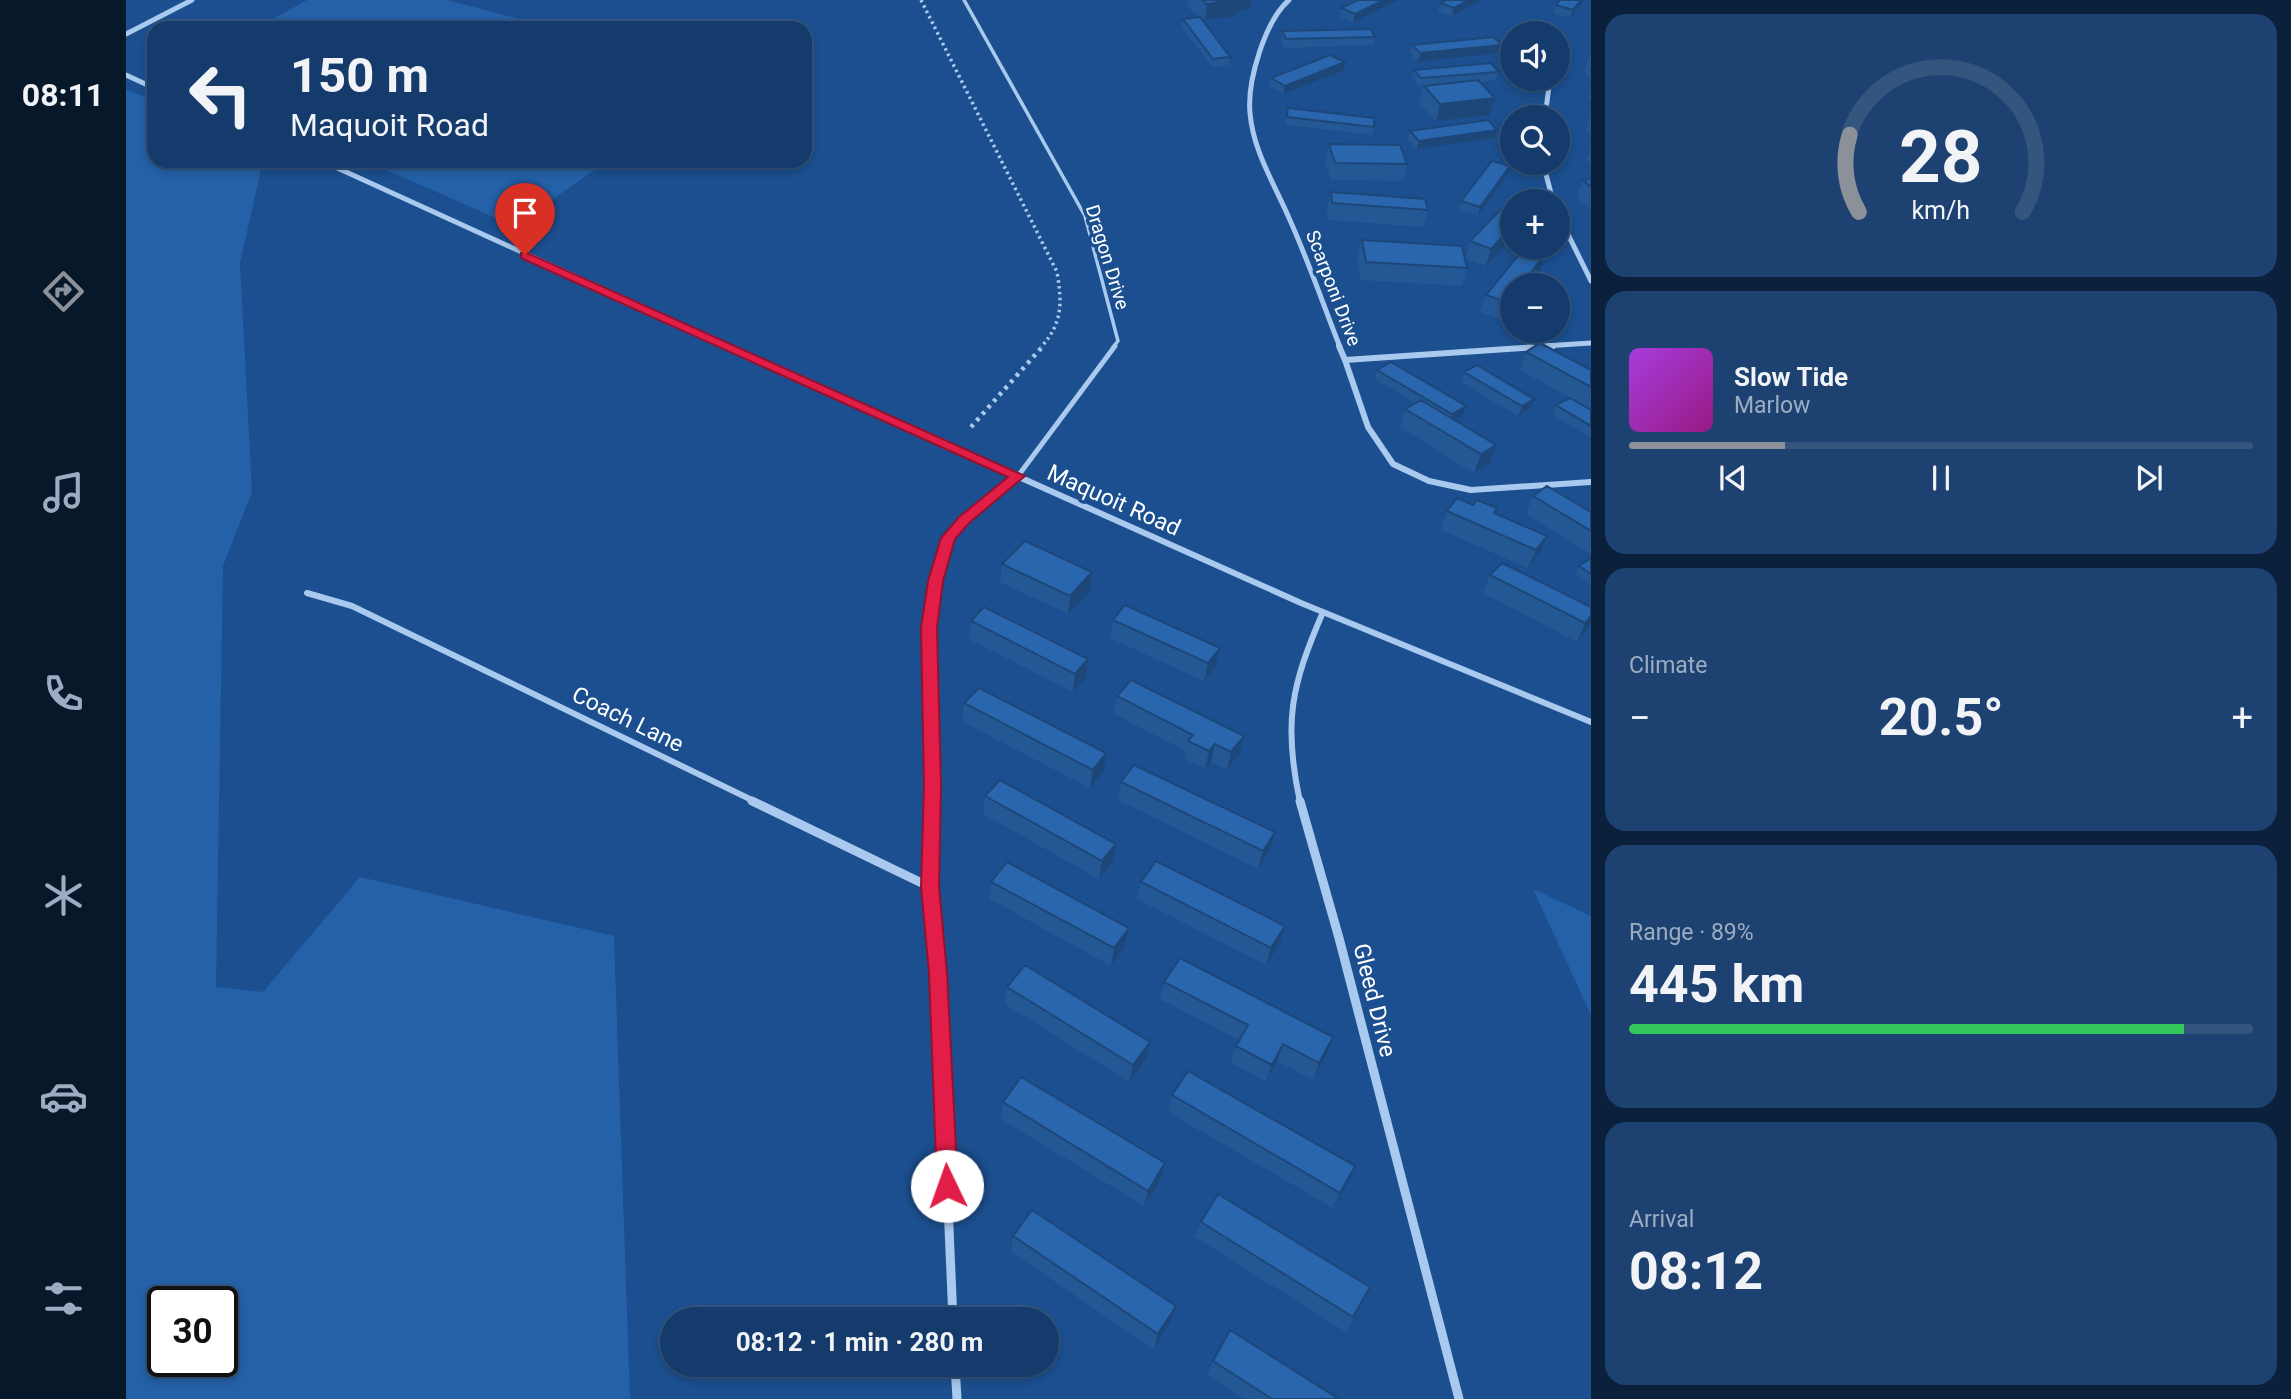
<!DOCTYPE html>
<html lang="en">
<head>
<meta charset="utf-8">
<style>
  body { margin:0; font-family:Roboto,sans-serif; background:#1d4271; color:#f1f3f6; height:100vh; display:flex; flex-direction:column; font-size:26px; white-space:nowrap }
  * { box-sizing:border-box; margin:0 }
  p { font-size:23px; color:#9dadc1 }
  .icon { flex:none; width:38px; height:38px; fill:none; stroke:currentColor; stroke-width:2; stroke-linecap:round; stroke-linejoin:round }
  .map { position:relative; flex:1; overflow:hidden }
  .drawer { display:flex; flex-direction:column; gap:14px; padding:14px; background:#0b203b; width:700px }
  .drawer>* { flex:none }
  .hud { position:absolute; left:21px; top:21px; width:665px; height:147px; border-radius:21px; box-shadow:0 4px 10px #0003,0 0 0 2px #33557e; background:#143b6b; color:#f1f3f6; overflow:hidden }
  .buttons { position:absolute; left:1374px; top:21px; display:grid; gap:14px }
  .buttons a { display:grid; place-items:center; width:70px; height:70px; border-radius:50%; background:#143b6b; box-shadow:0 4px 10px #0003,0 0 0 2px #33557e; font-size:35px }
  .speed { position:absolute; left:21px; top:1286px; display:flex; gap:14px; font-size:35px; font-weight:700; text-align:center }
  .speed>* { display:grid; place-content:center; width:91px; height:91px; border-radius:50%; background:#143b6b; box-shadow:0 4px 10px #0003,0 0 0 2px #33557e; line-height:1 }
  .speed .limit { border:4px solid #111; border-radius:10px; background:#fff; color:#111 }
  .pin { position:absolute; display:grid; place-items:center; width:60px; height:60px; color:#fff; margin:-72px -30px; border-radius:50% 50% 50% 0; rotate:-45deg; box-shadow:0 0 7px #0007 }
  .pin .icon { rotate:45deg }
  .me { position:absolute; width:77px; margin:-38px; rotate:357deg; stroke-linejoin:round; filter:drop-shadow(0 0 5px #0008) }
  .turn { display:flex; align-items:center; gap:24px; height:147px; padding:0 28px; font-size:32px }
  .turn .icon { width:91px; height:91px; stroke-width:2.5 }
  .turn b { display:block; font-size:49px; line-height:60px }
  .big { font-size:52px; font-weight:700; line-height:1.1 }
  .drawer .card { flex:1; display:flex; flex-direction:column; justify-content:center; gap:10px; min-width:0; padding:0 24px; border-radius:21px; background:#1d4271 }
  .drawer .dial { align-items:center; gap:0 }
  .dial svg { height:182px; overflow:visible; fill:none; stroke:#33557e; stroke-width:7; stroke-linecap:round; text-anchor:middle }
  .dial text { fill:#f1f3f6; stroke:none }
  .song { display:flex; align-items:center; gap:21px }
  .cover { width:84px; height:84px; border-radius:10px; background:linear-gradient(135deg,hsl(280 70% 55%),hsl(310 70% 35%)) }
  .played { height:7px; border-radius:4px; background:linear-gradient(90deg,#8c9099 25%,#33557e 25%) }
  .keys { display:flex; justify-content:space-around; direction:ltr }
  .heat { display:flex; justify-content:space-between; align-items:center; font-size:38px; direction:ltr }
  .charge { height:10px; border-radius:5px; background:linear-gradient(90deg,#34c759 89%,#33557e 0) }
  .trip { position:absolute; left:534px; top:1307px; width:399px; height:70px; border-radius:35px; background:#143b6b; box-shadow:0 4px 10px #0003,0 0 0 2px #33557e; font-weight:700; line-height:70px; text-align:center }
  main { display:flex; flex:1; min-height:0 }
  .menu { display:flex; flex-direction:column; width:126px; justify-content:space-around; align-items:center; background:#08182b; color:#9dadc1 }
  .menu .icon { width:49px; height:49px }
  .menu .on { color:#8c9099 }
  .menu b { font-size:32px; color:#f1f3f6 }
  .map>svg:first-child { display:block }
  .green { fill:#2461a8; fill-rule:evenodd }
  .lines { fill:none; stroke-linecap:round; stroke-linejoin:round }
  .path-far1 { stroke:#a9c9ee; stroke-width:3.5; stroke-dasharray:2.5 3.5; stroke-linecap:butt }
  .path { stroke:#a9c9ee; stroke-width:4.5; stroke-dasharray:3.5 5; stroke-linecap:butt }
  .lane-far1 { stroke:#a9c9ee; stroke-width:3.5 }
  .lane { stroke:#a9c9ee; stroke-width:5 }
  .street-far2 { stroke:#a9c9ee; stroke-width:5 }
  .street-far1 { stroke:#a9c9ee; stroke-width:6 }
  .street { stroke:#a9c9ee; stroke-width:9 }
  .wall { fill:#245895 }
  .shaded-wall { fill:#1d4779 }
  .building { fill:#2a66ad; stroke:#1d4779; stroke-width:2 }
  .route { fill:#e11d48; stroke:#92132f; stroke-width:2 }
  .labels { text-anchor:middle; stroke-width:7; stroke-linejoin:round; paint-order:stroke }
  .far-street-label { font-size:19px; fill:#fff; stroke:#1b4f8f }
  .street-label { font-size:23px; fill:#fff; stroke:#1b4f8f }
</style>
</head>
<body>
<main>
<nav class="menu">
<b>08:11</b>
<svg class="icon on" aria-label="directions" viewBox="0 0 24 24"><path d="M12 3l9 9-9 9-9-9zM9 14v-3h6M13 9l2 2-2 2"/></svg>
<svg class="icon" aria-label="music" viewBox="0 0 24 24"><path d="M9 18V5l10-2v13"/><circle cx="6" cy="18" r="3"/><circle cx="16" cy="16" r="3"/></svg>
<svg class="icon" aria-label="phone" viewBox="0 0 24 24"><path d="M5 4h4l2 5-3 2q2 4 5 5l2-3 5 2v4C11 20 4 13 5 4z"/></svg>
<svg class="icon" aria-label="climate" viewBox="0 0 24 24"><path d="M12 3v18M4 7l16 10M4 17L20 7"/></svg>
<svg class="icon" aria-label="car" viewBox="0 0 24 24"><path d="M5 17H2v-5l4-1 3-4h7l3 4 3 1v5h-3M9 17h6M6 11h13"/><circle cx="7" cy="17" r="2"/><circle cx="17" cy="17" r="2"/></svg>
<svg class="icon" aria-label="filters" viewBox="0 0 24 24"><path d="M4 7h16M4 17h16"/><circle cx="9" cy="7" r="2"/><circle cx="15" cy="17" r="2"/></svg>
</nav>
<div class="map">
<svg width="1465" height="1399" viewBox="0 0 1465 1399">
  <rect width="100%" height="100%" fill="#1b4f8f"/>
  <path class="green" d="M181,0H321L428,28H131Z
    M0,89L28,101V161H137L114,263L126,492L97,566L90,987L137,992L234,877L488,936L504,1399H0ZM37,1302H96V1362H37Z
    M240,161H482L388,226Z
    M1407,889L1465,916V1015Z"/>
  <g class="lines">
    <path class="path-far1" d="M795,0L931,272C936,302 937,323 915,347"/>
    <path class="path" d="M845,427L917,346"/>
    <path class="lane-far1" d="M838,0L959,216L992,341L987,347"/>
    <path class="lane" d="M892,476L989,346"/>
    <path class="street-far2" d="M1163,0C1139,21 1121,81 1124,113C1127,151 1149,185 1163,218C1182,260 1197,304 1214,347
      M0,34L66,0
      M0,75L28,88
      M1419,117L1424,79
      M196,161L604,347
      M1417,163L1427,201
      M1432,214L1465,281
      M1402,347L1465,343"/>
    <path class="street-far1" d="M600,346L1175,603L1465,722
      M1213,346L1219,360L1427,346
      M1219,360L1242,427L1267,464L1303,481L1345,490L1465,482
      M181,593L226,606L630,802
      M806,802L803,628L809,581L823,538L838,520L892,476
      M1174,802C1157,723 1165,686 1197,612"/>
    <path class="street" d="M626,801L804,887
      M806,801L804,887L812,973L827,1320
      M1174,801L1213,938L1333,1399
      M829,1365L831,1399"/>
  </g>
  <path class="wall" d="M1062,0H1125L1124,9L1110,12L1109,16L1079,20L1061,7Z
    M1273,0L1227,23L1213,16L1215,8Z
    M1320,0H1355L1326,16L1312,11L1314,3Z
    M1434,0H1458L1444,18L1428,14L1430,5Z
    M1057,19L1104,57L1103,65L1086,67L1056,27Z
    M1156,31L1249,37L1247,45L1159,48L1155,40Z
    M1286,45L1373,53L1292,62L1284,53Z
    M1464,54H1465V78L1458,71Z
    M1219,62L1217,71L1157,94L1143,86L1145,78Z
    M1288,70L1373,72L1370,80L1354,82L1369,98L1364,115L1310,121L1293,103L1297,87H1293L1286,78Z
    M1465,90V102L1462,99Z
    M1162,108L1248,127L1246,135L1159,125Z
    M1465,114V133L1460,129Z
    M1371,130L1369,138L1291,149L1282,140L1284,131Z
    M1203,144L1281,164L1277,181L1205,180L1199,161Z
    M1465,147V164L1460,160Z
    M1382,175L1352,215L1333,210L1335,201Z
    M1465,179V208H1463L1451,197L1457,180Z
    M1205,192L1302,210L1297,227L1202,220L1201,209Z
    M1383,201L1360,266L1339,259L1341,268L1336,286L1235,280L1231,258L1236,240L1339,259L1344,241Z
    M1414,271L1386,285V306L1376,320L1354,312L1360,295Z
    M1400,352L1465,370V409L1394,370Z
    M1251,370L1340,406L1337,415L1329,420L1364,463L1348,473L1274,427L1279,409L1289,403L1249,379Z
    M1338,372L1408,399L1405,408L1392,416L1335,382Z
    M1430,405L1465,410V438L1427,415Z
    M1407,496L1465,512V554L1400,514Z
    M1347,505L1371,508L1369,513L1413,554L1402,568L1315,530L1321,511Z
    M1465,558V585L1449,575L1453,566Z
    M876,564L964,591L942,614L874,582Z
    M1364,575L1465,607L1462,628L1451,642L1357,593Z
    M987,620L1094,648L1090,666L1078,681L984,638Z
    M845,621L960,677L947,692L843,639Z
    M991,696L1113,754L1101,770L1085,762L1079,769L1058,759L1060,751L988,714Z
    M838,703L980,753L978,771L964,788L837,722Z
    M995,782L1149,832L1144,850L1132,869L992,800Z
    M859,796L990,844L987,861L973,879L857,814Z
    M865,882L1003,928L999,945L985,966L864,899Z
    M1015,882L1159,926L1154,944L1140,965L1011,899Z
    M1038,982L1201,1054L1187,1080L1151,1061L1140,1081L1105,1063L1110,1046L1113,1040L1034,999Z
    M881,987L1020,1059L1003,1082L879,1004Z
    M1046,1095L1222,1182L1207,1208L1042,1112Z
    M877,1102L1039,1163L1035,1179L1018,1206L875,1119Z
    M1075,1222L1244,1287L1220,1332L1069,1237Z
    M887,1236L1050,1306L1045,1320L1028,1349L885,1252Z
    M1087,1361L1213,1399H1118L1081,1375Z"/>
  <path class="shaded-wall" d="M1108,0H1125L1124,9L1110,12L1109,16L1079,20L1081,4Z
    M1258,0H1273L1227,23L1229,14Z
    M1343,0H1355L1326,16L1328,8Z
    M1455,0H1458L1444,18L1447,10Z
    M1376,45L1373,53L1292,62L1294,53Z
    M1219,62L1217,71L1157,94L1159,86Z
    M1369,98L1364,115L1310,121L1314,104Z
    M1371,130L1369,138L1291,149L1293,141Z
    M1384,166L1382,175L1352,215L1354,207Z
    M1386,226V238L1360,266L1365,249Z
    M1420,253L1414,271L1403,285H1395Z
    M1386,296V306L1376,320L1381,302Z
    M1408,399L1405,408L1392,416L1396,406Z
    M1340,406L1337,415L1323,424L1326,414Z
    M1370,445L1364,463L1348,473L1355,454Z
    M1421,536L1413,554L1402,568L1410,550Z
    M966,572L964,591L942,614L944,596Z
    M1465,616V622L1462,628L1451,642L1459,623Z
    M1094,648L1090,666L1078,681L1082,663Z
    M962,659L960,677L947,692L949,674Z
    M1118,736L1113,754L1101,770L1105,752Z
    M1089,744L1085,762L1079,769L1083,751Z
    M980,753L978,771L964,788L967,770Z
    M1149,832L1144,850L1132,869L1137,851Z
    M990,844L987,861L973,879L976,861Z
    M1159,926L1154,944L1140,965L1145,948Z
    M1003,928L999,945L985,966L988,948Z
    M1207,1037L1201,1054L1187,1080L1193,1063Z
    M1024,1042L1020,1059L1003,1082L1007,1065Z
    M1157,1044L1151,1061L1140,1081L1146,1065Z
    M1039,1163L1035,1179L1018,1206L1022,1191Z
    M1229,1166L1222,1182L1207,1208L1214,1193Z
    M1050,1306L1045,1320L1028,1349L1032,1334Z"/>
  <path class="building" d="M1076,0H1108L1081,4Z
    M1232,0H1258L1229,14L1215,8Z
    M1320,0H1343L1328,8L1314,3Z
    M1434,0H1455L1447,10L1430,5Z
    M1074,17L1104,57L1087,59L1057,19Z
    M1245,29L1249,37L1160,39L1156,31Z
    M1367,37L1376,45L1294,53L1286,45Z
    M1204,55L1219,62L1159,86L1145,78Z
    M1365,63L1373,72L1295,78L1288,70Z
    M1352,80L1369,98L1314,104L1298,86Z
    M1162,108L1248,118V127L1161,117Z
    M1362,120L1371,130L1293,141L1284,131Z
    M1203,144L1274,145L1281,164L1209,163Z
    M1366,161L1384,166L1354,207L1335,201Z
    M1465,179V187L1457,180Z
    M1205,192L1299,199L1302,210L1206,203Z
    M1383,201L1386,202V226L1365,249L1344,241Z
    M1236,240L1336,246L1341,268L1240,262Z
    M1399,247L1420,253L1395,285H1386V296L1381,302L1360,295Z
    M1414,343L1465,370V387L1400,352Z
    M1265,362L1340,406L1326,414L1251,370Z
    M1351,365L1408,399L1396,406L1338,372Z
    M1444,398L1465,410V426L1430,405Z
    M1295,400L1370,445L1355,454L1279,409Z
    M1421,486L1465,512V531L1407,496Z
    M1331,498L1347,505L1351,500L1371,508L1368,513L1421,536L1410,550L1321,511Z
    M899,541L966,572L944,596L876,564Z
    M1465,558V574L1453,566Z
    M1376,563L1465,607V616L1459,623L1364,575Z
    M999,605L1094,648L1082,663L987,620Z
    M858,607L962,659L949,674L845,621Z
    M1005,680L1118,736L1105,752L1089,744L1083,751L1062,741L1067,735L991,696Z
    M853,688L980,753L967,770L838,703Z
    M1008,765L1149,832L1137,851L995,782Z
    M874,780L990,844L976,861L859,796Z
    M1030,861L1159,926L1145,948L1015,882Z
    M881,862L1003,928L988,948L865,882Z
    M1054,958L1207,1037L1193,1063L1157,1044L1146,1065L1110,1046L1122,1025L1038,982Z
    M899,965L1024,1042L1007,1065L881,987Z
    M1062,1071L1229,1166L1214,1193L1046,1095Z
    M895,1077L1039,1163L1022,1191L877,1102Z
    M1092,1194L1244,1287L1227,1317L1075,1222Z
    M906,1210L1050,1306L1032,1334L887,1236Z
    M1104,1330L1213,1399H1146L1087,1361Z"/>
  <path class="route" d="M399,252L899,476L843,523L829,539L817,581L811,628L815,785L813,887L821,973L832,1186L829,1193L821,1196L814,1193L811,1186L803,973L795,887L798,785L795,628L802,581L815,538L833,517L882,477L395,258V253Z"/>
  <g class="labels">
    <g class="far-street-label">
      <text transform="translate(982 257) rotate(73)" y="7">Dragon Drive</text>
      <text transform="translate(1208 288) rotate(69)" y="7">Scarponi Drive</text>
    </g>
    <g class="street-label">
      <text transform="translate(988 500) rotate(24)" y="8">Maquoit Road</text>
      <text transform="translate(502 719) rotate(26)" y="8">Coach Lane</text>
      <text transform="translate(1249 1000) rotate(76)" y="8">Gleed Drive</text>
    </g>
  </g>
</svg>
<div class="buttons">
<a><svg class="icon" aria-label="sound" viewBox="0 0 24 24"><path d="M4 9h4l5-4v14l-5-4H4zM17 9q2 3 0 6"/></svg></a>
<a><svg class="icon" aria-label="search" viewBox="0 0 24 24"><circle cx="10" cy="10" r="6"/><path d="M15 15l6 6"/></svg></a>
<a>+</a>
<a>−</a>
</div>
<div class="speed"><div class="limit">30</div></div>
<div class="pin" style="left:399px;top:255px;background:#d93025"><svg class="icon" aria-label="arrive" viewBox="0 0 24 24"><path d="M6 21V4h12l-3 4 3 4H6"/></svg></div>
<svg class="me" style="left:821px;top:1186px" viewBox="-20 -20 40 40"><circle r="19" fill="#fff"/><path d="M0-13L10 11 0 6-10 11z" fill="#e11d48"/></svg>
<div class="trip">08:12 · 1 min · 280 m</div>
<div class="hud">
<div class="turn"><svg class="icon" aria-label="left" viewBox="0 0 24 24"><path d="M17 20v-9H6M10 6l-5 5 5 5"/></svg><div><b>150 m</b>Maquoit Road</div></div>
</div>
</div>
<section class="drawer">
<div class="card dial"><svg viewBox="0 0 100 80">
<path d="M14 69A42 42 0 1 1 86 69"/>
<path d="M14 69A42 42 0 0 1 10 35" stroke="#8c9099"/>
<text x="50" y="56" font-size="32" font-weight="700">28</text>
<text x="50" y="72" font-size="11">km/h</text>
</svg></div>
<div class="card">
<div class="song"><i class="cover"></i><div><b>Slow Tide</b><p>Marlow</p></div></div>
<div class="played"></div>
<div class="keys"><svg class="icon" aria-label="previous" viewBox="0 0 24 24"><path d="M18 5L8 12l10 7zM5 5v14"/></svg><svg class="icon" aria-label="pause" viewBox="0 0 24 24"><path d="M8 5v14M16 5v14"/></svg><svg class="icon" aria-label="next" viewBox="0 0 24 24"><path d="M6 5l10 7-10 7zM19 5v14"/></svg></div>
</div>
<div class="card"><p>Climate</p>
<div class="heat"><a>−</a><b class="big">20.5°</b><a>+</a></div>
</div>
<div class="card"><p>Range · 89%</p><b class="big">445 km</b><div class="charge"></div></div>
<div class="card"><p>Arrival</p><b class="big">08:12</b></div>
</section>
</main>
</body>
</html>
